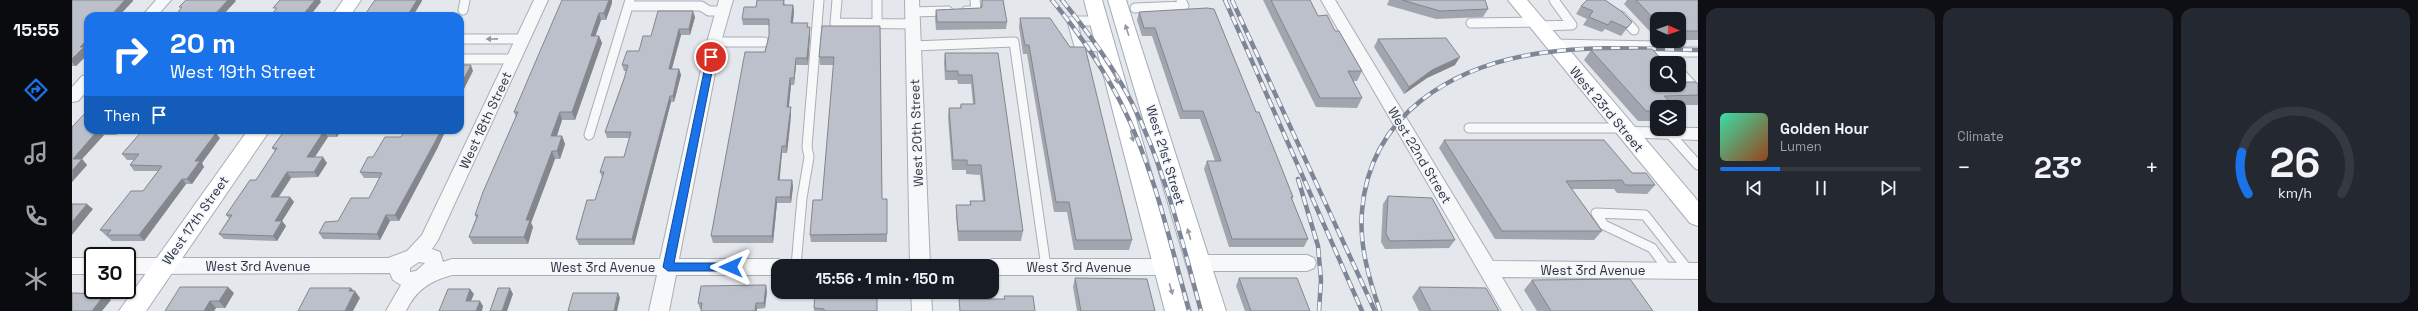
<!DOCTYPE html>
<html lang="en">
<head>
<meta charset="utf-8">
<style>
  body { margin:0; font-family:"Space Grotesk",sans-serif; background:#242831; color:#f1f3f6; height:100vh; display:flex; flex-direction:column; font-size:15px; white-space:nowrap }
  * { box-sizing:border-box; margin:0 }
  p { font-size:13px; color:#9ea1a6 }
  .icon { flex:none; width:22px; height:22px; fill:none; stroke:currentColor; stroke-width:2; stroke-linecap:round; stroke-linejoin:round }
  .map { position:relative; flex:1; overflow:hidden }
  .panel { display:flex; flex-direction:column; gap:8px; padding:8px; background:#0d0f14; width:720px }
  .panel>* { flex:none }
  .top-card { position:absolute; left:12px; top:12px; width:380px; height:122px; border-radius:12px; box-shadow:0 1px 3px #0004; background:#1a73e8; color:#fff; overflow:hidden }
  .needle { width:26px; rotate:92deg }
  .controls { position:absolute; left:1578px; top:12px; display:grid; gap:8px }
  .controls a { display:grid; place-items:center; width:36px; height:36px; border-radius:8px; background:#171b24; box-shadow:0 1px 3px #0004; font-size:20px }
  .speed { position:absolute; left:12px; top:247px; display:flex; gap:8px; font-size:20px; font-weight:700; text-align:center }
  .speed>* { display:grid; place-content:center; width:52px; height:52px; border-radius:50%; background:#171b24; box-shadow:0 1px 3px #0004; line-height:1 }
  .speed .limit { border:2px solid #111; border-radius:6px; background:#fff; color:#111 }
  .pin { position:absolute; display:grid; place-items:center; width:34px; height:34px; color:#fff; margin:-17px; border:2px solid #fff; border-radius:50%; box-shadow:0 1px 4px #0007 }
  .me { position:absolute; width:44px; margin:-22px; rotate:270deg; stroke-linejoin:round; filter:drop-shadow(0 0 3px #0008) }
  .turn { display:flex; align-items:center; gap:14px; height:84px; padding:0 20px; font-size:18px }
  .turn .icon { width:52px; height:52px; stroke-width:2.5 }
  .turn b { display:block; font-size:28px; line-height:34px }
  .then { display:flex; align-items:center; height:38px; padding:0 20px; background:#0003; gap:8px; font-size:15px }
  .big { font-size:30px; font-weight:700; line-height:1.1 }
  .panel .card { flex:1; display:flex; flex-direction:column; justify-content:center; gap:6px; min-width:0; padding:0 14px; border-radius:12px; background:#242831 }
  .panel .dial { align-items:center; gap:0 }
  .dial svg { height:104px; overflow:visible; fill:none; stroke:#363941; stroke-width:7; stroke-linecap:round; text-anchor:middle }
  .dial text { fill:#f1f3f6; stroke:none }
  .song { display:flex; align-items:center; gap:12px }
  .cover { width:48px; height:48px; border-radius:6px; background:linear-gradient(135deg,hsl(160 70% 55%),hsl(20 70% 35%)) }
  .played { height:4px; border-radius:2px; background:linear-gradient(90deg,#1a73e8 30%,#363941 30%) }
  .keys { display:flex; justify-content:space-around; direction:ltr }
  .heat { display:flex; justify-content:space-between; align-items:center; font-size:22px; direction:ltr }
  .panel .tiles { flex:1; display:grid; gap:8px; grid-template-columns:repeat(3,1fr) }
  .trip { position:absolute; left:699px; top:259px; width:228px; height:40px; border-radius:12px; background:#171b24; box-shadow:0 1px 3px #0004; font-weight:700; line-height:40px; text-align:center }
  main { display:flex; flex:1; min-height:0 }
  .tabs { display:flex; flex-direction:column; width:72px; justify-content:space-around; align-items:center; background:#090b0e; color:#9ea1a6 }
  .tabs .icon { width:28px; height:28px }
  .tabs .on { color:#1a73e8 }
  .tabs b { font-size:18px; color:#f1f3f6 }
  .map>svg:first-child { display:block }
  .lines { fill:none; stroke-linecap:round; stroke-linejoin:round }
  .lane-casing { stroke:#a9aeb7; stroke-width:11 }
  .street-casing { stroke:#a9aeb7; stroke-width:2 }
  .secondary-casing { stroke:#a9aeb7; stroke-width:2 }
  .primary-casing { stroke:#a3abb8; stroke-width:2 }
  .lane { stroke:#f7f8fa; stroke-width:9 }
  .street { fill:#f7f8fa; fill-rule:evenodd }
  .secondary { fill:#fff; fill-rule:evenodd }
  .primary { fill:#fff; fill-rule:evenodd }
  .rail-casing { stroke:#7d8696; stroke-width:4.5 }
  .rail { stroke:#f4f6f9; stroke-width:3; stroke-dasharray:9; stroke-linecap:butt }
  .wall { fill:#a1a5ae }
  .shaded-wall { fill:#83868d }
  .building { fill:#bbc0ca; stroke:#83868d }
  .oneway { fill:#959aa2 }
  .oneway2 { fill:#9196a0 }
  .route { fill:#1a73e8; stroke:#114b97 }
  .labels { text-anchor:middle; stroke-width:3.5; stroke-linejoin:round; paint-order:stroke }
  .street-label { font-size:13px; fill:#2b3445; stroke:#f4f6f9 }
</style>
</head>
<body>
<main>
<nav class="tabs">
<b>15:55</b>
<svg class="icon on" aria-label="directions" viewBox="0 0 24 24"><path d="M12 3l9 9-9 9-9-9zM9 14v-3h6M13 9l2 2-2 2"/></svg>
<svg class="icon" aria-label="music" viewBox="0 0 24 24"><path d="M9 18V5l10-2v13"/><circle cx="6" cy="18" r="3"/><circle cx="16" cy="16" r="3"/></svg>
<svg class="icon" aria-label="phone" viewBox="0 0 24 24"><path d="M5 4h4l2 5-3 2q2 4 5 5l2-3 5 2v4C11 20 4 13 5 4z"/></svg>
<svg class="icon" aria-label="climate" viewBox="0 0 24 24"><path d="M12 3v18M4 7l16 10M4 17L20 7"/></svg>
</nav>
<div class="map">
<svg width="1626" height="311" viewBox="0 0 1626 311">
  <rect width="100%" height="100%" fill="#e4e7ec"/>
  <g class="lines">
    <defs>
      <path id="lane" d="M765,0L763,23L841,24
        M805,0V24
        M556,6H629L637,11H651
        M1063,8L1112,6L1109,0
        M391,10L393,0
        M894,11H904L903,0
        M840,12L876,11
        M1549,16L1562,30
        M1027,21H1000L1007,46L1035,47
        M1399,23L1463,22
        M1466,26L1500,25L1482,0
        M388,39H451
        M642,42H692
        M1481,44L1584,46L1599,63
        M841,46L942,42L974,267
        M1590,52H1626
        M388,59H441
        M1607,71L1626,92
        M1397,128H1552
        M1598,134L1626,165
        M517,135L558,0
        M724,266L730,198L737,157L735,147L747,0
        M1596,270L1580,248L1532,225L1524,213L1573,215L1617,271"/>
      <path id="street" d="M84,0H99L85,16H70Z
        M462,0H476L366,240L360,249L368,252L371,262L380,259H588L635,42L647,0H661L649,42L607,259H706L713,262L715,266H706V275H604L597,311H577L585,275H380C358,281 344,290 334,311H314L329,285L321,280L318,273L55,274V258H316L335,251L350,235ZM347,262L353,263L344,271L338,272V268Z
        M833,0H847L858,266H838Z
        M1249,0H1263L1421,261L1626,263V279L1430,277L1450,311H1430Z
        M16,75V90L6,101L0,102V87L10,76Z
        M1556,127L1626,128V140L1550,137L1548,133L1550,129Z
        M1126,255H1235L1242,258L1244,263L1242,268L1235,271H1126L1119,268L1117,263L1119,258Z
        M0,258H21V274H0Z
        M920,259H1093L1100,262L1103,267L1100,272L1093,275H920V266H911L913,262Z
        M839,292H859L860,311H840Z"/>
      <path id="secondary" d="M271,0H289L278,16H260Z
        M1436,0H1455L1626,201V226L1618,223Z
        M176,130H198L74,311H47Z"/>
      <path id="primary" d="M1012,0H1030L1119,311H1093Z
        M1036,0H1054L1154,311H1128Z"/>
    </defs>
    <use href="#lane" class="lane-casing"/>
    <use href="#street" class="street-casing"/>
    <use href="#secondary" class="secondary-casing"/>
    <use href="#primary" class="primary-casing"/>
    <use href="#lane" class="lane"/>
    <use href="#street" class="street"/>
    <use href="#secondary" class="secondary"/>
    <use href="#primary" class="primary"/>
    <defs>
      <path id="rail" d="M980,0C1006,32 1030,66 1049,103C1082,168 1098,242 1117,311
        M990,0C1016,32 1041,66 1060,103C1093,168 1110,241 1129,311
        M1153,0L1290,311
        M1160,0L1303,311
        M1226,179L1246,246L1249,280L1247,311
        M1308,311C1297,279 1287,245 1290,211C1298,113 1381,66 1469,53C1521,45 1574,49 1626,50"/>
    </defs>
    <use href="#rail" class="rail-casing"/>
    <use href="#rail" class="rail"/>
  </g>
  <path class="wall" d="M0,0H61V1L16,16V50L15,51L16,52V54L4,66H0Z
    M537,0H540V3L534,20H529L523,36H527L530,43L503,120H490L485,136H490L493,144L488,159H483L459,223L461,227L456,244H401L397,237L404,218L403,215L444,117L442,112Z
    M685,0H712L713,5H721L722,12L721,23L736,27L738,34L736,65H724L722,85H719L717,107L719,114L718,128L715,153H710L707,180H720L721,187L719,203H705L701,243H641L639,236L697,36V25H671L670,19L684,7Z
    M910,0H931L935,22L934,29L864,30L863,18L864,10L908,8L909,7Z
    M1191,0H1238L1246,16L1263,31L1290,71L1285,81H1281L1290,98L1285,108L1244,107Z
    M1317,0H1413L1416,9L1411,17L1364,19L1315,5Z
    M1555,0H1626V40H1607V19H1585V39L1552,4Z
    M1509,6L1560,22L1549,36L1533,29L1530,32L1511,25L1515,19L1504,14Z
    M1067,12L1184,112L1221,197L1220,200L1236,239L1232,247H1157L1132,169L1135,161H1143L1128,119H1108L1080,36H1070L1065,20Z
    M623,17L618,35H609L600,69H607L609,75L602,102H599L562,245H507L504,239L523,200L530,177L528,172L552,157L558,138H535L533,132L552,79L554,71H552L550,65L567,51L579,36Z
    M948,18L1060,240L1057,250H1002L995,212H982L955,54H951L947,27Z
    M808,26L810,199H815V242H739L738,235L750,200L762,65H748L747,57Z
    M1306,39L1383,65L1355,78L1332,94L1302,47Z
    M1519,50L1612,82L1626,84V105H1601L1585,107V121H1566L1512,60Z
    M873,53H926L951,231L949,241H886L884,215V205H898V201H911L908,175L894,174V170H880L876,117L877,108H888L889,104H901L899,84H886L885,80H873L872,62Z
    M0,127L16,130H48L44,135H32L10,159L15,165L0,182Z
    M75,130H149L145,135L148,138L130,163L132,167L120,184H114L72,241H40L28,230L71,191L86,171H62L58,165L62,160H55L50,154Z
    M213,130H269L265,137H256L242,157L255,163L246,177L219,178L207,197H218L222,202L210,221L214,226L205,241L152,239L147,234L157,218L154,215L184,180L203,151L200,148Z
    M329,137L366,147L327,221H318L308,240L251,239L247,233L266,221L297,198L308,178H292L288,172L301,157Z
    M1372,140L1560,173L1583,185L1575,194L1545,193L1542,189H1500L1530,231L1522,240L1423,239L1367,148Z
    M1316,196L1383,240L1377,248L1313,249L1309,242L1311,204Z
    M1003,278L1083,311H1005L1001,287Z
    M1167,278L1238,311H1173L1164,286Z
    M1460,280L1581,311H1465L1452,290Z
    M1347,287L1427,311H1347L1340,297Z
    M695,291L693,308L685,309V311H629V309H628L626,303Z
    M743,292L805,311H742Z
    M162,293L153,308H144L142,311H93Z"/>
  <path class="shaded-wall" d="M53,0H61V1L47,16H38Z
    M156,0H163L164,1L150,16H141Z
    M243,0H248L249,2L238,16H230Z
    M345,0H350V1L341,16H335Z
    M537,0H540V3L534,20L532,13Z
    M721,5L722,12L720,29L719,23Z
    M621,11L623,17L618,35L617,29Z
    M527,13L529,20L521,43L519,36Z
    M738,27V34L736,65L735,58Z
    M607,29L609,35L598,75L597,69Z
    M527,36L530,43L503,120L500,112Z
    M16,39V50L15,51L16,52V54L4,66L0,62V59L8,47Z
    M1388,57L1383,65L1355,78L1332,94L1337,87L1360,70Z
    M724,58V65L722,85V78Z
    M399,65L401,71L388,97V86Z
    M607,69L609,75L602,102L601,96Z
    M718,78L719,85L716,114L715,107Z
    M598,96L599,102L562,245L560,239Z
    M719,107V114L715,153L714,146Z
    M488,112L490,120L482,144L479,136Z
    M26,130H27L32,135L10,159L15,165L0,182L1,159Z
    M40,130H48L44,135Z
    M141,130H149L145,135L148,138L130,163L132,167L120,184L115,179L123,161Z
    M262,130H269L265,137L262,131Z
    M369,130H374L366,147L327,221L323,215Z
    M252,131L256,137L239,163L235,157Z
    M490,136L493,144L488,159L485,151Z
    M710,146V153L707,187L706,180Z
    M480,151L483,159L459,223L461,227L456,244L452,237L454,220Z
    M251,157L255,163L246,177L242,172Z
    M215,172L219,178L203,202L199,197Z
    M110,179L114,184L72,241L67,235Z
    M720,180L721,187L719,203L718,197Z
    M218,197L222,202L210,221L214,226L205,241L201,236L203,221Z
    M704,197L705,203L701,243L700,236Z
    M15,204L21,209L0,235V222Z
    M314,215L318,221L308,240L305,234Z
    M694,285L695,291L693,308L692,303Z
    M156,287L162,293L153,308L147,301Z
    M279,288L283,292V291L288,298L281,311H273L277,291Z
    M438,288L441,294L435,311H430Z
    M398,289L402,294L397,306L394,301Z
    M546,293L548,298L545,311H542Z
    M33,294L39,300L30,311H20Z
    M138,301L144,308L142,311H132Z
    M408,301L411,306L410,311H404Z
    M684,303L685,311H683Z"/>
  <path class="building" d="M0,0H53L38,16H16V39L8,47H12L0,59Z
    M114,0H156L141,16H103L110,7H107Z
    M208,0H243L230,16H198L205,8H201Z
    M303,0H345L335,16H292Z
    M490,0H537L532,13H527L519,36H527L500,112H488L479,136H490L485,151H480L454,220H458L452,237H397L406,215H403L411,192L446,112H442Z
    M685,0H712L711,5H721L719,23H736L735,27H738L735,58H724L722,78H718L715,107H719L717,121L714,146H710L706,180H720L718,197H704L700,236H639L673,52H693L697,36V19H670L672,7H684Z
    M910,0H931L935,22H865L864,10L908,8L910,7Z
    M1199,0H1238L1246,16L1255,15L1263,31H1267L1290,71H1276L1290,98H1248Z
    M1330,0H1413L1416,9L1368,11Z
    M1515,0H1533L1549,11L1560,22L1555,28L1539,21L1536,25L1517,17L1521,11L1509,6Z
    M1564,0H1626V31H1607V19H1585V22Z
    M1135,8L1142,9L1184,112H1187L1206,159L1221,197H1219L1236,239H1160L1135,161H1149L1131,111H1111L1083,28H1072L1067,12Z
    M586,11H621L617,29H607L597,69H607L601,96H598L560,239H504L515,200H523L532,172H528L533,157H552L559,132H533L552,79L556,65H550L555,51H567L571,36H579Z
    M948,18H978L998,47H1013L1060,240H1004L997,202H984L957,45H953Z
    M750,26H808L810,199H815V234L738,235L741,200H750L762,57H747Z
    M1374,38L1388,57L1360,70L1337,87L1306,39Z
    M1580,49L1593,63H1585V85H1607V77L1612,82H1624L1626,84V95L1592,96L1603,107H1585V111H1574L1519,50Z
    M873,53H926L951,231H886L884,205H899L898,201H913L909,165H895V160H881L877,108H889V104H903L900,75H886V71H874Z
    M388,65H399L388,86Z
    M16,110V130H26L1,159H10L0,171V127Z
    M75,130H141L139,133H144L123,161H128L115,179H110L67,235H35L39,230H28L59,191H71L90,166L58,165L67,154H50L70,131H73Z
    M213,130H262V131H252L235,157H251L242,172H215L199,197H218L203,221H210L201,236L147,234L160,215H154L178,180H184L205,148H200Z
    M333,130H369L363,142L323,215H314L305,234L247,233L253,222L266,221L279,198H297L310,173L288,172L296,157H301L313,137H329Z
    M1372,140H1532L1560,173H1574L1583,185H1553L1550,180L1494,181L1530,231H1430Z
    M1316,196L1360,198L1383,240L1318,241L1314,234Z
    M0,204H15L0,222Z
    M1003,278L1075,279L1083,311H1009Z
    M1167,278H1225L1238,311H1179Z
    M1558,279L1581,311H1479L1460,280Z
    M694,285L692,303H684L683,311H629L630,303H626L629,286Z
    M108,287H156L147,301H138L132,311H93Z
    M1347,287L1414,288L1427,311H1359Z
    M238,288H279L277,291H283L273,311H226Z
    M426,288H438L430,311H418Z
    M376,289H398L394,301H408L404,311H367Z
    M743,292H805V311H752V309L742,308Z
    M0,293L33,294L20,311H0Z
    M501,293H546L542,311H496Z
    M932,296H961L963,311H888L887,299H933Z"/>
  <defs><path id="oneway-solid" d="M-6-.8H1V-3.2L6.5 0L1 3.2V.8H-6Z"/></defs>
  <g class="oneway">
    <use href="#oneway-solid" transform="translate(1055 30) rotate(-108)"/>
    <use href="#oneway-solid" transform="translate(1044 78) rotate(74)"/>
    <use href="#oneway-solid" transform="translate(1060 136) rotate(76)"/>
    <use href="#oneway-solid" transform="translate(1117 234) rotate(-106)"/>
    <use href="#oneway-solid" transform="translate(1099 289) rotate(74)"/>
  </g>
  <use class="oneway2" href="#oneway-solid" transform="translate(420 39) rotate(179)"/>
  <path class="route" d="M639,55L643,57L602,263H659L664,267L659,271H596L591,267L635,57Z"/>
  <g class="labels">
    <g class="street-label">
      <text transform="translate(1535 109) rotate(50)" y="5">West 23rd Street</text>
      <text transform="translate(413 120) rotate(-65)" y="5">West 18th Street</text>
      <text transform="translate(844 133) rotate(-92)" y="5">West 20th Street</text>
      <text transform="translate(1094 155) rotate(73)" y="5">West 21st Street</text>
      <text transform="translate(1348 155) rotate(59)" y="5">West 22nd Street</text>
      <text transform="translate(123 220) rotate(-55)" y="5">West 17th Street</text>
      <text x="186" y="271">West 3rd Avenue</text>
      <text x="531" y="272">West 3rd Avenue</text>
      <text x="1007" y="272">West 3rd Avenue</text>
      <text x="1521" y="275">West 3rd Avenue</text>
    </g>
  </g>
</svg>
<div class="controls">
<a><svg class="needle" viewBox="-14 -14 28 28"><path d="M0-13l5 13h-10z" fill="#e53935"/><path d="M0 13l5-13h-10z" fill="#9ea1a6"/></svg></a>
<a><svg class="icon" aria-label="search" viewBox="0 0 24 24"><circle cx="10" cy="10" r="6"/><path d="M15 15l6 6"/></svg></a>
<a><svg class="icon" aria-label="layers" viewBox="0 0 24 24"><path d="M12 4l9 5-9 5-9-5zM3 14l9 5 9-5"/></svg></a>
</div>
<div class="speed"><div class="limit">30</div></div>
<div class="pin" style="left:639px;top:57px;background:#d93025"><svg class="icon" aria-label="arrive" viewBox="0 0 24 24"><path d="M6 21V4h12l-3 4 3 4H6"/></svg></div>
<svg class="me" style="left:659px;top:267px" viewBox="-20 -20 40 40"><path d="M0-17L14 15 0 8-14 15z" fill="#1a73e8" stroke="#fff" stroke-width="4"/></svg>
<div class="trip">15:56 · 1 min · 150 m</div>
<div class="top-card">
<div class="turn"><svg class="icon" aria-label="right" viewBox="0 0 24 24"><path d="M7 20v-9h11M14 6l5 5-5 5"/></svg><div><b>20 m</b>West 19th Street</div></div>
<div class="then">Then<svg class="icon" aria-label="arrive" viewBox="0 0 24 24"><path d="M6 21V4h12l-3 4 3 4H6"/></svg></div>
</div>
</div>
<section class="panel">
<div class="tiles">
<div class="card">
<div class="song"><i class="cover"></i><div><b>Golden Hour</b><p>Lumen</p></div></div>
<div class="played"></div>
<div class="keys"><svg class="icon" aria-label="previous" viewBox="0 0 24 24"><path d="M18 5L8 12l10 7zM5 5v14"/></svg><svg class="icon" aria-label="pause" viewBox="0 0 24 24"><path d="M8 5v14M16 5v14"/></svg><svg class="icon" aria-label="next" viewBox="0 0 24 24"><path d="M6 5l10 7-10 7zM19 5v14"/></svg></div>
</div>
<div class="card"><p>Climate</p>
<div class="heat"><a>−</a><b class="big">23°</b><a>+</a></div>
</div>
<div class="card dial"><svg viewBox="0 0 100 80">
<path d="M14 69A42 42 0 1 1 86 69"/>
<path d="M14 69A42 42 0 0 1 9 37" stroke="#1a73e8"/>
<text x="50" y="56" font-size="32" font-weight="700">26</text>
<text x="50" y="72" font-size="11">km/h</text>
</svg></div>
</div>
</section>
</main>
</body>
</html>
